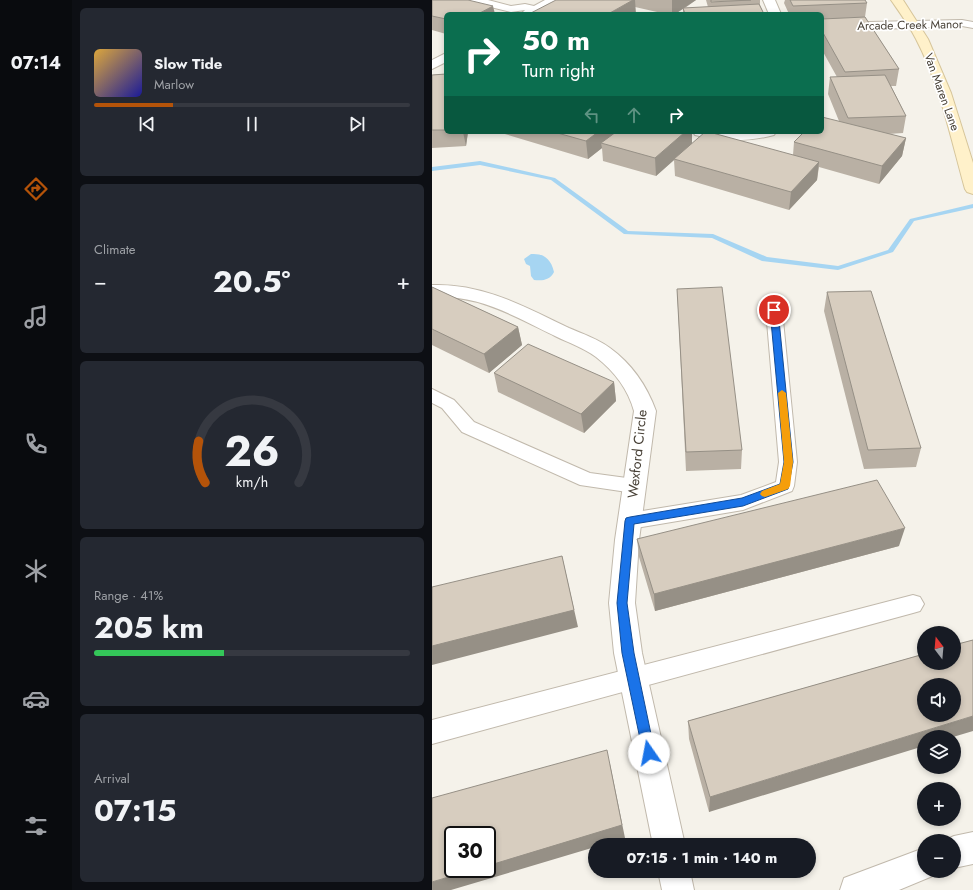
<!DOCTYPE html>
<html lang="en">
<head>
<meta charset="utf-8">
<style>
  body { margin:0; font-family:Jost,sans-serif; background:#242831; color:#f1f3f6; height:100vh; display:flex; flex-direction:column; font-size:15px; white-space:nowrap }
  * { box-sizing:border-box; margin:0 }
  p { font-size:13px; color:#9ea1a6 }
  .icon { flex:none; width:22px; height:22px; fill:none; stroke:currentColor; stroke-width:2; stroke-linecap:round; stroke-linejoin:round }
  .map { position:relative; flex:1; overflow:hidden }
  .side { display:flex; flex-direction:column; gap:8px; padding:8px; background:#0d0f14; width:360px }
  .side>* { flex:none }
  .hud { position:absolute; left:12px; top:12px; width:380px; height:122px; border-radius:6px; box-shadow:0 2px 6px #0003; background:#0b6e4f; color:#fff; overflow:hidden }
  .needle { width:26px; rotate:344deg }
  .tools { position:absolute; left:485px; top:626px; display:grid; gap:8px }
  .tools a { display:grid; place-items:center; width:44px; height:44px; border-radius:50%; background:#171b24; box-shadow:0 2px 6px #0003; font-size:20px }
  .speed { position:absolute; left:12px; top:826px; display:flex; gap:8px; font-size:20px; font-weight:700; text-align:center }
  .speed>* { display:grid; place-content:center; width:52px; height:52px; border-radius:50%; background:#171b24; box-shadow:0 2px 6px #0003; line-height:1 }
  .speed .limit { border:2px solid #111; border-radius:6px; background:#fff; color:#111 }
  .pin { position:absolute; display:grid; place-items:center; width:34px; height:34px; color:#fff; margin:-17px; border:2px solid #fff; border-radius:50%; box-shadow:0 1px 4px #0007 }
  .me { position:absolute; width:44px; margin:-22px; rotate:348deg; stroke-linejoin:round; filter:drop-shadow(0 0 3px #0008) }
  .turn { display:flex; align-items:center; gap:14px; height:84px; padding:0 12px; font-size:18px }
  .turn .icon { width:52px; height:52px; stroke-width:2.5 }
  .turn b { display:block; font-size:28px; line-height:34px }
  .lanes { display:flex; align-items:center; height:38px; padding:0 12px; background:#0003; justify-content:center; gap:20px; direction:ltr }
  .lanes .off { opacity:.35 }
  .big { font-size:30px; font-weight:700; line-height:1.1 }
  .side .tile { flex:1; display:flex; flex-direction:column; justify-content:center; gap:6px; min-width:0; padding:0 14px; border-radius:6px; background:#242831 }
  .side .dial { align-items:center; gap:0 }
  .dial svg { height:104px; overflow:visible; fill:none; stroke:#363941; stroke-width:7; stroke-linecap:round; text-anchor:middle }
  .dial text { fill:#f1f3f6; stroke:none }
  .song { display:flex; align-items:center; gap:12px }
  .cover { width:48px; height:48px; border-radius:6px; background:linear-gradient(135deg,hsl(40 70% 55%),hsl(240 70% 35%)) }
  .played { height:4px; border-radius:2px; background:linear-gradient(90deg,#b45309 25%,#363941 25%) }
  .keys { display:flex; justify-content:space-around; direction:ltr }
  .heat { display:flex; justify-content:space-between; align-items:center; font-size:22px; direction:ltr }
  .charge { height:6px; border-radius:3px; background:linear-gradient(90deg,#34c759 41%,#363941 0) }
  .trip { position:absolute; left:156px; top:838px; width:228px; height:40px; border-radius:20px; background:#171b24; box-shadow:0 2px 6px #0003; font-weight:700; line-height:40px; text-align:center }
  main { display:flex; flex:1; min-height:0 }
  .dock { display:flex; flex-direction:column; width:72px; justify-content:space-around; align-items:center; background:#090b0e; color:#9ea1a6 }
  .dock .icon { width:28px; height:28px }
  .dock .current { color:#b45309 }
  .dock b { font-size:18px; color:#f1f3f6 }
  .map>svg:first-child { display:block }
  .water { fill:#a6d5f2 }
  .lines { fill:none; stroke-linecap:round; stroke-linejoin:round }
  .stream { fill:#a6d5f2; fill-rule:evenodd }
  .lane-casing { stroke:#c1b9ac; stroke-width:2 }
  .street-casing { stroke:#c1b9ac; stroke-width:2 }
  .secondary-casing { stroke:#d6c59a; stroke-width:2 }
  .lane { fill:#fff; fill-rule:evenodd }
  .street { fill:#fff; fill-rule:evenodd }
  .secondary { fill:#fff1ca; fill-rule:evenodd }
  .wall { fill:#b9b0a4 }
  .shaded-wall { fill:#969086 }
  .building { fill:#d7cdbf; stroke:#969086; fill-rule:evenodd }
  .route { fill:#1a73e8; stroke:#114b97 }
  .slow { fill:#f59e0b }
  .labels { text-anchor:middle; stroke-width:3.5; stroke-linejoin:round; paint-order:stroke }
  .far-street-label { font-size:12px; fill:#494238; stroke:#fff }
  .street-label { font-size:14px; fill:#494238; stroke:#fff }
</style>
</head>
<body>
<main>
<nav class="dock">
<b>07:14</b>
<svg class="icon current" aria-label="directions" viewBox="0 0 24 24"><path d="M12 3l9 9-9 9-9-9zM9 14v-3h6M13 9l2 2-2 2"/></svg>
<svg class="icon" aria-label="music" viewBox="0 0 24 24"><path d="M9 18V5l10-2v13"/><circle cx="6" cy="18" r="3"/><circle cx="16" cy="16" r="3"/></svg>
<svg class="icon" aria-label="phone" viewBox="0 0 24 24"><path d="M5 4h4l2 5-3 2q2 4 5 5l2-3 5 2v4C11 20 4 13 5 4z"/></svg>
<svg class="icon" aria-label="climate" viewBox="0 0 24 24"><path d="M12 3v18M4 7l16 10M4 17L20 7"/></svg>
<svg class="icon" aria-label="car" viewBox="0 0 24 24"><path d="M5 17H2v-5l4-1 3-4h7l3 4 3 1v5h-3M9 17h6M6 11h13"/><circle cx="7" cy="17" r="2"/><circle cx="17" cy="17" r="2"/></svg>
<svg class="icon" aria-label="filters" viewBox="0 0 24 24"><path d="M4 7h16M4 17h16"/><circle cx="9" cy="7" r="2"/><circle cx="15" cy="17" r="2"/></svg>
</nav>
<section class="side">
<div class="tile">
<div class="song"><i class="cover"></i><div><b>Slow Tide</b><p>Marlow</p></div></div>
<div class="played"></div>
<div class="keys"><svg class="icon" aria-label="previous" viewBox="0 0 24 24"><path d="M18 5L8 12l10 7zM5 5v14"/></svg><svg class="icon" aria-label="pause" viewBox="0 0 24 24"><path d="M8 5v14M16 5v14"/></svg><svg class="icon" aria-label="next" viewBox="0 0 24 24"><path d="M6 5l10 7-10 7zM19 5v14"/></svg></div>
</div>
<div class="tile"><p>Climate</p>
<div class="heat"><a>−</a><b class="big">20.5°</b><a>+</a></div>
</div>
<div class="tile dial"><svg viewBox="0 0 100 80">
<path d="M14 69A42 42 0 1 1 86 69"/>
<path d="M14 69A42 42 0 0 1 9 37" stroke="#b45309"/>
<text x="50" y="56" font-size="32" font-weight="700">26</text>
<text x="50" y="72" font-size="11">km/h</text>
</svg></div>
<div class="tile"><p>Range · 41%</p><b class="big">205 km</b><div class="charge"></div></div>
<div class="tile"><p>Arrival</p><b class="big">07:15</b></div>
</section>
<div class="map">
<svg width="541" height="890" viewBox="0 0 541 890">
  <rect width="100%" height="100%" fill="#f5f2ea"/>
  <path class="water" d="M99,254C112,253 119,259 122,272C118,280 111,281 102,280L99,276L98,266L94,264L92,259Z"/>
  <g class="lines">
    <path class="stream" d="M48,161L123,178L196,231L281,234L335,257L406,266L456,250L478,219L541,204V208L482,221L461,252L406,270L330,261L280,238L192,234L119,180L48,165L0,171V167Z"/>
    <defs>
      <path id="lane" d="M342,305L347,307L350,310L365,462L362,486L360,491L311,510L198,529L191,527L188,521L191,515L198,513L309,495L344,482L347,462L334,310L337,307Z
        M0,389L22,400L42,422L158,473L202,479L209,481L211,486L209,491L202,493L148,485L30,432L10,408L0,403Z
        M481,595L488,597L492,604L488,611L481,613L0,744V720Z"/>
      <path id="street" d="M36,0H56L79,6L93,4L102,6L113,0H127L103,14H89L93,10L79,12L38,2Z
        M331,0H343L349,14H337Z
        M530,20L541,22V28L530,26L390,31V23Z
        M14,53V62L0,69V60Z
        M261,132H344L342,135C315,142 290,142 263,135Z
        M0,285C51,283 93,307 137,328C151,334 166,339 178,348C199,363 215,386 224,411L207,540L203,603L210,653L253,845H221L182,653L177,603L183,540L202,411C196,389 182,371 164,357C152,348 137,343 123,336C82,316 48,295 0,297Z
        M541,832V864L522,868V841H511L522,836Z
        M492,848V871H505L503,875L467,890H408L412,878Z
        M226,871H258L262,890H230Z"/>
      <path id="secondary" d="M459,0H471L496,39L519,93L541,163V194L535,192L533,189C519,139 508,85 484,39C477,25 468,13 459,0Z"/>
    </defs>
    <use href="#lane" class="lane-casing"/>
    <use href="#street" class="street-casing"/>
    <use href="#secondary" class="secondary-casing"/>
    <use href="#lane" class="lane"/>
    <use href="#street" class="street"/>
    <use href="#secondary" class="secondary"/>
  </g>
  <path class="wall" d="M0,0L14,14V34L0,30Z
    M124,0H264L253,8L276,7L274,0H328V5L332,14H251V9L243,14H234L203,7Z
    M353,0H433L435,3L433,17L467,69L464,86H459L474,116L471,133L456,134L474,138L470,156L447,184L387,167L385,180L357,210L243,176L242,160L224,176L171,161L170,148L156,159L66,132H260V143L361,155L362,142L407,121L396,94L398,77H405L390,50V14H357L352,3Z
    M14,74V132H36L34,146L0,148V75Z
    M0,287L86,327L90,345L57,373L0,345Z
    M245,289L310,450L309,469L254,471Z
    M395,292L489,448L484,467L432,469L392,311Z
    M62,373L182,382L184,401L152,433L66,392Z
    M205,539L467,546L223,611L207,557Z
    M541,640L277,812L257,739L256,721Z"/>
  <path class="shaded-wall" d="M201,0H203L204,14H176Z
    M240,0H264L243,14H240Z
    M61,6L63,14H46Z
    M31,132H36L34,146Z
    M166,132H191L169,143L170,148L156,159L154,141Z
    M253,132H260V144L242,159V160L224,176L223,158Z
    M474,138L470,156L447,184L450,166Z
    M387,162L385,180L357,210L359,192Z
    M86,327L90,345L57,373L52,354Z
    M182,382L184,401L152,433L149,414Z
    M473,528L467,546L223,611L222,594Z
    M130,556L146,627L0,665V646Z
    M541,716V731L521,737H492V746L277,812L278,797Z
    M178,764L193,838L169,845H163V847L19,890H0V882L43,869H55V866Z"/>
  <path class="building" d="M0,0H36L61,6L46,14H14V19L0,16Z
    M124,0H201L176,14H97Z
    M279,0H319L279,2Z
    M358,0H433L435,3L361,6Z
    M327,4L332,14H253L251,8Z
    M433,17L467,69L413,72L390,31V19Z
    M14,74V130H0V75Z
    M453,75L474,116L416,118L398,77Z
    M390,117L474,138L450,166L362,142L372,132H390Z
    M122,132H166L154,141Z
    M184,132H253L223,158L169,143Z
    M273,132H277L387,162L359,192L242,159Z
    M0,287L86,327L52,354L0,329Z
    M290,287L310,450L254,452L245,289Z
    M439,291L489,448L436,450L395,292Z
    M96,344L182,382L149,414L62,373Z
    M445,480L473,528L222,594L205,539Z
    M130,556L142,610L0,646V587Z
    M541,640V716L278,797L256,721L492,654V663H522V645ZM492,685H522V715H492Z
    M175,750L190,825L55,866V835H21V869H43L0,882V798Z"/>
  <path class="route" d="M342,307L346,310L361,462L356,489L311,506L202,524L195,603L202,653L223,753L222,757L217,759L213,757L211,753L190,653L185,603L193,521L194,518L198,517L310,498L348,484L352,462L338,310Z"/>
  <path class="slow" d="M350,390L354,393L361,462L358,486L356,489L333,497L330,496L328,494L330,491L348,484L352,462L346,393Z"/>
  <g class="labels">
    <g class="far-street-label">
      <text transform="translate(478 25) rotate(-1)" y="4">Arcade Creek Manor</text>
      <text transform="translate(510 92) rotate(70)" y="4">Van Maren Lane</text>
    </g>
    <g class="street-label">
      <text transform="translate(205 454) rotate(-84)" y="5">Wexford Circle</text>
    </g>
  </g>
</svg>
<div class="tools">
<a><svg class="needle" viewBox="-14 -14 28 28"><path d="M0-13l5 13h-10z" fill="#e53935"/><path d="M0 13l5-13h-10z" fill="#9ea1a6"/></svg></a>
<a><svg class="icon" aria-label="sound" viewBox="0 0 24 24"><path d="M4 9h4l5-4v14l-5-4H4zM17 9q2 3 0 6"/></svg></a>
<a><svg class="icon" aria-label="layers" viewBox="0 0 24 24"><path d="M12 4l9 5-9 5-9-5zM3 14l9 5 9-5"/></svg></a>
<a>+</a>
<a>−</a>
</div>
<div class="speed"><div class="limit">30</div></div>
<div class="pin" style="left:342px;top:310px;background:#d93025"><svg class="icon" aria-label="arrive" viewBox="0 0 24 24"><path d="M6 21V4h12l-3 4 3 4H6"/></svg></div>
<svg class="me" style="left:217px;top:753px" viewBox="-20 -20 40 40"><circle r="19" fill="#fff"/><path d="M0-13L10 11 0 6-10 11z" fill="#1a73e8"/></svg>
<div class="trip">07:15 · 1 min · 140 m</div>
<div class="hud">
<div class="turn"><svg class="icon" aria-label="right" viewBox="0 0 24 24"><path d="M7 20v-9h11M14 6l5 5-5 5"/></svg><div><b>50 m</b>Turn right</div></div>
<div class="lanes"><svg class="icon off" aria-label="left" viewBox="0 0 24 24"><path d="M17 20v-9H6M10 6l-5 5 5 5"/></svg><svg class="icon off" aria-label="ahead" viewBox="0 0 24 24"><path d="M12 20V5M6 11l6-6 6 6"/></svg><svg class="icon" aria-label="right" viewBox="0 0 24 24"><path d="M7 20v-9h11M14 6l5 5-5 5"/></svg></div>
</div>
</div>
</main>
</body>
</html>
